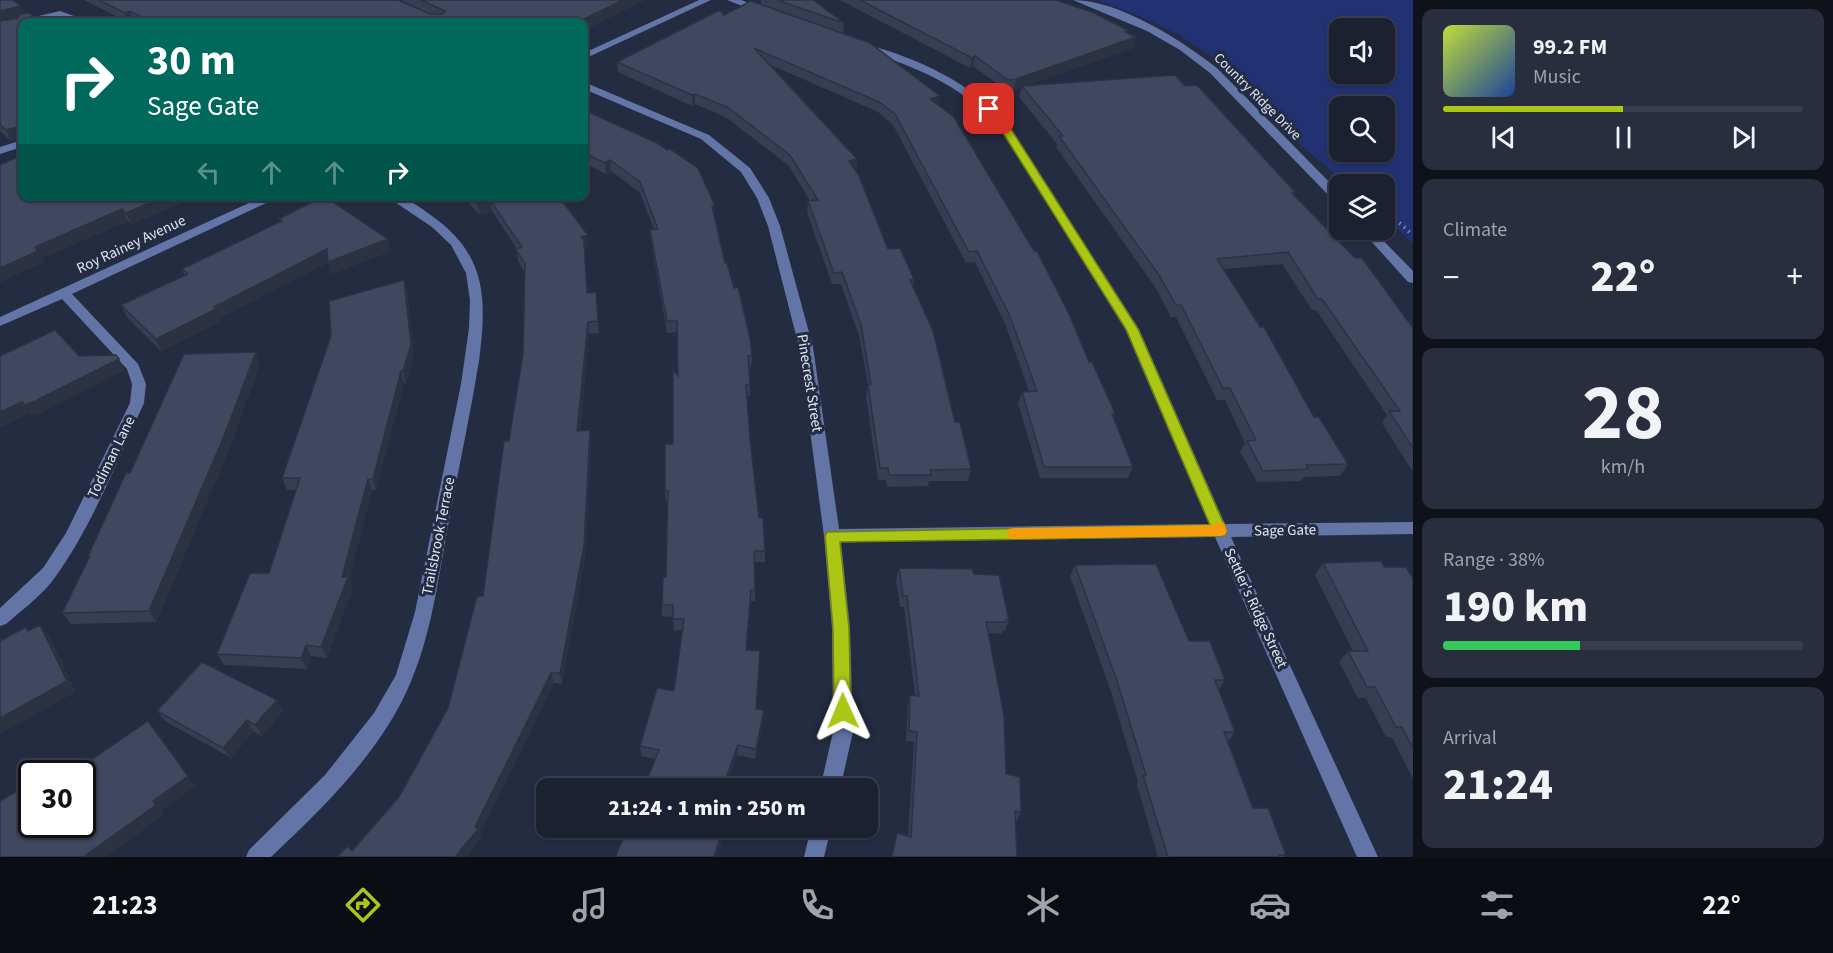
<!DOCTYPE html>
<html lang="en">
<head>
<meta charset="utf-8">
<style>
  body { margin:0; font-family:"Source Sans 3",sans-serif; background:#282e3d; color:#f1f3f6; height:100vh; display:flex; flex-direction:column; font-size:22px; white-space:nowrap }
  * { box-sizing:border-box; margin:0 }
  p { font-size:20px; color:#a0a3ab }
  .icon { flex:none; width:33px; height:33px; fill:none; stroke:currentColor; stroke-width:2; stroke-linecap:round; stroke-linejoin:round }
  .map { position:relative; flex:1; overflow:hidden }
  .side { display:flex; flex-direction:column; gap:9px; padding:9px; background:#0f121b; width:420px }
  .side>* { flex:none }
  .banner { position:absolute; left:18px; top:18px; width:570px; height:183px; border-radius:12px; box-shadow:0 2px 4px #0004,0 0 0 2px #393e4d; background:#00695c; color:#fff; overflow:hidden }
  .controls { position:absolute; left:1329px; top:18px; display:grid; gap:12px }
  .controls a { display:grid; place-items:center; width:66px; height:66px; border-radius:12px; background:#1b2131; box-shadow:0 2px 4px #0004,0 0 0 2px #393e4d; font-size:30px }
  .speed { position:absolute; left:18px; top:760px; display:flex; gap:12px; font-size:30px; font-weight:700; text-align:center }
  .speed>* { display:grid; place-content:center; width:78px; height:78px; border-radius:50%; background:#1b2131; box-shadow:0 2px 4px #0004,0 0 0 2px #393e4d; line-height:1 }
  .speed .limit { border:3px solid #111; border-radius:9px; background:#fff; color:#111 }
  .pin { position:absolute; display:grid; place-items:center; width:51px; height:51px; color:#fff; margin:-26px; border-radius:12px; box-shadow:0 3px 9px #0006 }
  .me { position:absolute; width:66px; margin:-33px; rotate:359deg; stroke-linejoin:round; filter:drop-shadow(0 0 4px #0008) }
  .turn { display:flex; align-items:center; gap:21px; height:126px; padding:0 30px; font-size:27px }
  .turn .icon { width:78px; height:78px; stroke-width:2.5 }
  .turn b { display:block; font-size:42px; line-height:51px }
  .lanes { display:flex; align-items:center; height:57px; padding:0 30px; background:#0003; justify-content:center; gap:30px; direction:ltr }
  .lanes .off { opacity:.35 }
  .big { font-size:45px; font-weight:800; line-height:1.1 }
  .side .card { flex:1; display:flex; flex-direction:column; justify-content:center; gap:9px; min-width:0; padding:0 21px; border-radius:12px; background:#282e3d }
  .side .dial { align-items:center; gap:0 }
  .dial b { font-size:78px; line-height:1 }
  .song { display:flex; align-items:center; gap:18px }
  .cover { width:72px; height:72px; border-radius:9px; background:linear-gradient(135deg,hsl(70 70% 55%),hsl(220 70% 35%)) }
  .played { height:6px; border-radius:3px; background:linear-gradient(90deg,#abc615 50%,#393e4d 50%) }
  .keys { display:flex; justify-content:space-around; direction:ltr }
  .heat { display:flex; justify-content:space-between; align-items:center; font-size:33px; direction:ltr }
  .charge { height:9px; border-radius:4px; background:linear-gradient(90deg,#34c759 38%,#393e4d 0) }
  .trip { position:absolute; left:536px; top:778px; width:342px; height:60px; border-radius:12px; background:#1b2131; box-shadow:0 2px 4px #0004,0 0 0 2px #393e4d; font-weight:800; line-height:60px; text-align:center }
  .tabs { display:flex; height:96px; justify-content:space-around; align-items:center; background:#0b0d14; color:#a0a3ab }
  .tabs .icon { width:42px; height:42px }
  .tabs .current { color:#abc615 }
  .tabs b { font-size:27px; color:#f1f3f6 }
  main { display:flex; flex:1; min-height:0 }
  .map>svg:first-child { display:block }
  .green { fill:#213172; fill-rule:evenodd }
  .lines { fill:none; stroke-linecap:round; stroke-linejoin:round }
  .path-far1 { stroke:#7e8597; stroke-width:3; stroke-dasharray:1 3; stroke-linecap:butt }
  .path { stroke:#7e8597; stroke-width:4; stroke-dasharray:1.5 4.5; stroke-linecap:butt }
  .minor { fill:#6374a7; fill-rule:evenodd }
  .wall { fill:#373e53 }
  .shaded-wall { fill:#2d3243 }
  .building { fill:#404860; stroke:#2d3243; stroke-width:1.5 }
  .route { fill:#abc615; stroke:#6f810e; stroke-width:1.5 }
  .slow { fill:#f59e0b }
  .labels { text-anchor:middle; stroke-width:6; stroke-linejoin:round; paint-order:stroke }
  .far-street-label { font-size:14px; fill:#e1e6f5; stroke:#242c41 }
  .street-label { font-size:15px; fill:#e1e6f5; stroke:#242c41 }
</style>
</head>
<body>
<main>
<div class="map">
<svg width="1413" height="857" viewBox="0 0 1413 857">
  <rect width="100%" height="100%" fill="#242c41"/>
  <path class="green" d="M1098,0H1413V243L1385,218L1384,184H1347L1303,147L1213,58L1179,35L1146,19ZM1340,28H1384V74H1340ZM1340,106H1384V152H1340Z"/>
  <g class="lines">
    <path class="path-far1" d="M1384,209L1388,213"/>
    <path class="path" d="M1386,211L1413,235"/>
    <path class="minor" d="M699,0H711L584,59V53Z
      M727,0H741L768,11L760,13Z
      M1073,0C1119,0 1183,41 1218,69L1340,193V203H1336L1210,73L1180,50L1147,31Z
      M60,11L91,22C80,23 72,19 62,18C50,16 35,22 22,22V26L0,31V25Z
      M865,44C920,59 969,82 1008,124L1139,329L1225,524L1413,522V534L1231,537L1378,857H1357L1215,537L841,542L850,628L853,732L840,789H820L833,732L832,628L824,536L799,347L768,226L757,198L741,172L701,139L584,89V82L709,135L750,168L769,198L780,226L813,347L839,529L1209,524L1125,329L1000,128C957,82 919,69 862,49L860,47Z
      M22,140V147L0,154V147Z
      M264,196H281L72,294L138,364L146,384L144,403C117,461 93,524 56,576C43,595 23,609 6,624L0,626V608L43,568L66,533L130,403L132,384L127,369L62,299L0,326V317Z
      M386,196C406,196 417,205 432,216C487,255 487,299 479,361C470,416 458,471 448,526C437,586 430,646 402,701C371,761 320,811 271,857H246L249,850L325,775L374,713L396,675L415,612L461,384L469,328L470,300L466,273L451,245L432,227Z
      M1361,230H1373L1413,271V283L1408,282Z
      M811,828H831L824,857H804Z"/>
  </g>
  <path class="wall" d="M0,0L21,6L24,13L22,22V151L16,140L11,141L0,131Z
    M84,0H398L431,14L401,0H644L584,30V22H128Z
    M761,0H813L844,23L843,34L940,96L938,105L1089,362L1115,413L1114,417L1133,467L1128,478H1040L1018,403L1022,392L1029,391L1006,326L975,262L966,263L893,125L878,112L771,65L857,159L856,171L888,249L914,279L913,286L955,422L971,469L968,481H929L928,486L887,487L886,480H878L866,396L868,384L859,336L841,284H832L807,212L808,201H810L789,166L727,118L695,104L692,106L618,72L617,62L724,15L761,5Z
    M840,0H1056L1136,37L1133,48L1025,86H1185L1295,192L1294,195L1413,328V469H1411L1382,423L1387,415L1316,310H1312L1282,264L1224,269L1314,417L1348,464L1340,476L1304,477L1301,481L1257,482L1240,452L1245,443L1225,400H1217L1176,317H1171L1155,287L1056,147L1057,144L1019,97L1022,87L1014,90H1006L973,66L970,68Z
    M584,110L715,206V217H714L725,263L752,356L751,367H749L750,385V396H747L750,438L759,518L765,551V562H754L755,590V601H751L746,650L756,709L763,721L755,759L737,755L655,759L641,756L640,746L674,691L682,630L674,631L673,617L662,616V605L666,577L667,502H666L665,491L673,444L678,376L677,332L667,333L651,241L650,230L654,229L640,193L611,171L606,174L584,163Z
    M0,165L199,196L131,224L128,221L42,258L44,262L0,282Z
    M458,196H558L589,246L584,248L588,293L596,292L599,333L589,334L580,431L591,442L585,557L562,684L554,683L480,834L481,838L352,851L399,797L448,708L483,596L509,441L523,354L524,272L518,260L516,249H517L492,211L480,215L466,201Z
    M279,219L391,251L332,274L328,262L220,318L221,321L161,351L127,317L121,305L185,276L182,269L280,222Z
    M404,280L407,292L414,355L406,383H404L376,490H372L349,580L353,588L327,658L311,656L307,669L224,665L217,654L269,573L296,490H287L282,478Z
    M260,364L228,452L156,622L71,624L62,613L89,559L88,556L130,473Z
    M1323,563L1384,567L1413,578V779L1392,737H1386L1366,698H1358L1339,662L1348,651H1353L1315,575Z
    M1075,565L1189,641L1225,680L1219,690L1235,732L1228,742L1253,808L1286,855L1285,857H1158L1137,785L1138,782L1111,692L1070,576Z
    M899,568L974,574L1009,620L1005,631H1003L1002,634L989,633L1006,774L1021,812L1016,822L1017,857H891L897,833L908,836L914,742L906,741L908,705L910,695H915L904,607H900L896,580Z
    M277,700L283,711L262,736L253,731L231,758L165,721L157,711Z"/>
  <path class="shaded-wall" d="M623,0H644L584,30V22H578Z
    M21,6L26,17L0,23V11Z
    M130,11L134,22H129L125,13Z
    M1129,31L1126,41L1136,37L1133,48L1014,90L1016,79Z
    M975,56L973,66L970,68L972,58Z
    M695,94V104L692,106V95Z
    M940,96L938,107L930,99Z
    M18,127L22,138L11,141L6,130Z
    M857,159L856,171L849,161Z
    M610,160L611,171L606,174L605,163Z
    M166,196H199L131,224L126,213Z
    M490,200L492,211L480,215L478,204Z
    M712,206H715V217L712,218Z
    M122,209L128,221L42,258L44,262L0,282V268L35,247Z
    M588,235L589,246L584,248L581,237Z
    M388,239L391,251L332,274L328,262Z
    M327,249L331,261L220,318L221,321L161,351L156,339L214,307Z
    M404,280L407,292L414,355L406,383L403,371Z
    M588,322L589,334L579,442L577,431Z
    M256,352L260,364L228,452L156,622L149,611Z
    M119,359L125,370L43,412L32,416L25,405Z
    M401,371L404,383L376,490L373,479Z
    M22,402L30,413L0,428V412Z
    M590,430L591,442L585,557L562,684L560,673Z
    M368,479L372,490L349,580L353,588L327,658L321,647L342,577Z
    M40,625L49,636L76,692L0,734V718Z
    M306,645L311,656L307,669L301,658Z
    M551,673L554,683L480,834L481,838L467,857H455L475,827Z
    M277,700L283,711L262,736L255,725Z
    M764,710L763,721L755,759L756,749Z
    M247,720L253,731L231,758L223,748Z
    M148,721L196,786L161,811L153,801Z
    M738,745L737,755L725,789H722Z
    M62,765L71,774H66Z
    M156,805L164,815L106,857H83Z
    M723,828H726L717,857H714Z"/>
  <path class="building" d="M0,0H13L21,6L0,11Z
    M99,0H398L430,14H443L445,11L421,0H623L578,22H152L130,11L125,13Z
    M777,0H813L844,23Z
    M860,0H1056L1094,13L1129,31L1125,32L1136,37L1016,79L1008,80L975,56L972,58Z
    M751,1L870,43L940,96L930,99L954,117L1034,251H1037L1069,314L1089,362H1092L1115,413L1112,414L1133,467H1044L1022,392L1037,391L1009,314L977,251L969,252L895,114L879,102L754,48L857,159L849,161L859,176L888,249L900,248L914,279L910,280L933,331L955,422H960L971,469L930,470L931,475H889L888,468H880L868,384H871L861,325L842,272L834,273L808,201L818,200L790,155L727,107L695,94L692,95L617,62L720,10L724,15Z
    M29,13L42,22H22V145L15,139L19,136L18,127L6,130L0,125V21L18,18L19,14Z
    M1175,75L1185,86L1197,85L1295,192L1292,193L1355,258H1362L1413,328V448L1389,411H1400L1322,299H1318L1288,252L1217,259L1260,327H1264L1314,417H1319L1348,464L1306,465L1308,469L1263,471L1247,441L1256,440L1230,388H1223L1181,305H1176L1159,275L1059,136H1063L1022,86Z
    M584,110L657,143L667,150L670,149L698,168L715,206H712L725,263H727L734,288L738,287L750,338L752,356H748L750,385H746L750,438L759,518H763L765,551H754L755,590H751L746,650L760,651L756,709L764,710L756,749L738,745L722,789H643L659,750L640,746L657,688L674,691L684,619H673V605H662L663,577H666L668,491H665V444H673V369L678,376L677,321H667L650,230L658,229L640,182L610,160L605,163L584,153Z
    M22,155V196H166L126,213L122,209L35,247L38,251L0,268V165Z
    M324,196L388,239L328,262L327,249L214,307L216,309L156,339L121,305L188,274L182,269L282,221L279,219Z
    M470,196H558L588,235L581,237L584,240L587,293L596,292L598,321L588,322L577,431L590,430L584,546L560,673H551L475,827L478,829L455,857H337L348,846L352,851L399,797L448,708L477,596H483L504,441H509L523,354L525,264L516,249L522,247L490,200L478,204Z
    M404,280L411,344L403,371H401L373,479H368L342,577H348L321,647L306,645L301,658L217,654L250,573H269L300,478H282L331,336L329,301Z
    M55,330L79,356L116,355L119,359L35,401L25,405L22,402L0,412V356Z
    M256,352L222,441L149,611L62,613L90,556H88L126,473H130L184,354Z
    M1381,561L1384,567H1406L1413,578V749L1402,727H1396L1375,687H1367L1348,651H1368L1323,563Z
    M1156,564L1189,641H1210L1225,680H1215L1235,732H1224L1253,808H1268L1286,855H1279V857H1168L1143,775H1146L1117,681L1075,565Z
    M899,568L972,569L974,574L999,575L1009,620H1006V622H986L1004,715L1006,774L1020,777L1021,812L1015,811L1017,857H892L897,833L911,837L917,732L909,731L910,695L919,696L907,596H903Z
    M40,625L67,681L0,718V641L26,627L28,631Z
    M202,662L277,700L255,725L247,720L223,748L157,711Z
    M148,721L188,776L153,801L156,805L83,857H0V801L32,782V825H82V774H70Z
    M62,765L66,774H46Z
    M628,828H723L714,857H615Z"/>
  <path class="route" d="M989,106L992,107L1009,126L1138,329L1227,531L1225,535L1220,536L840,542L849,628L851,711L849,717L843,719L837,717L834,711L833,628L825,536L827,532L1210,525L1126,329L1000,128L984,109Z"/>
  <path class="slow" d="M1218,522L1224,523L1227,531L1225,535L1220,536L1014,539L1009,538L1006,534L1009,529L1014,528L1212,525Z"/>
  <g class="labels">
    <g class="far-street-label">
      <text transform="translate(1258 96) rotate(45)" y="5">Country Ridge Drive</text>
    </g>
    <g class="street-label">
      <text transform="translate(131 244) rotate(-25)" y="5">Roy Rainey Avenue</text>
      <text transform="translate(810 383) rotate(81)" y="5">Pinecrest Street</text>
      <text transform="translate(111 457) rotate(-64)" y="5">Todiman Lane</text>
      <text transform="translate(1285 530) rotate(-1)" y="5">Sage Gate</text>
      <text transform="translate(438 536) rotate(-79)" y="5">Trailsbrook Terrace</text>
      <text transform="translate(1256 608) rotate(65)" y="5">Settler's Ridge Street</text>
    </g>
  </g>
</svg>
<div class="controls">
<a><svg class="icon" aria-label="sound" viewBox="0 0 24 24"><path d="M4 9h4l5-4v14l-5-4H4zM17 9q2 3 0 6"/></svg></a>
<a><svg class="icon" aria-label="search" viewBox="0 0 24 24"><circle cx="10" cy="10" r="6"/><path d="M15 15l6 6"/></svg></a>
<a><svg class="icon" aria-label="layers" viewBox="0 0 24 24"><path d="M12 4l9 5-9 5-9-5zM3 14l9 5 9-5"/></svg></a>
</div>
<div class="speed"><div class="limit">30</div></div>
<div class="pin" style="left:989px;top:109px;background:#d93025"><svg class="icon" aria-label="arrive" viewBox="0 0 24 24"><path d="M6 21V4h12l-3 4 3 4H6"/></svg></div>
<svg class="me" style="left:843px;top:711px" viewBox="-20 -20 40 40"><path d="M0-17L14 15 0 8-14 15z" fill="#abc615" stroke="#fff" stroke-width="4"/></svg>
<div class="trip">21:24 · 1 min · 250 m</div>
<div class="banner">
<div class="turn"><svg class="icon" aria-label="right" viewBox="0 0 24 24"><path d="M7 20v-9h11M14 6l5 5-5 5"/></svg><div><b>30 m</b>Sage Gate</div></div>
<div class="lanes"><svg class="icon off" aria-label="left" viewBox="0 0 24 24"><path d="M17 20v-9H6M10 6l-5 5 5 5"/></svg><svg class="icon off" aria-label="ahead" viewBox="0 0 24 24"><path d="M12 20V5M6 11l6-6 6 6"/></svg><svg class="icon off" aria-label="ahead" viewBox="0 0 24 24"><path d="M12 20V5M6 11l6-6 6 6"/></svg><svg class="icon" aria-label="right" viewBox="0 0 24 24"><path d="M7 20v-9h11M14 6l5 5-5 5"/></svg></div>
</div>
</div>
<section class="side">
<div class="card">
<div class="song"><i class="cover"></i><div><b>99.2 FM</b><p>Music</p></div></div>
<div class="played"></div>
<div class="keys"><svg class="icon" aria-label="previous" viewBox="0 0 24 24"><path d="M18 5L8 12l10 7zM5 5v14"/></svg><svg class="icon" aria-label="pause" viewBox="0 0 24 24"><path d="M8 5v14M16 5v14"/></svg><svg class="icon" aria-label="next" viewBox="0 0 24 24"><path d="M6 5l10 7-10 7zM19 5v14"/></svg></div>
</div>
<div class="card"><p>Climate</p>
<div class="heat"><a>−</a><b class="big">22°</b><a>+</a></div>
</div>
<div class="card dial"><b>28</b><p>km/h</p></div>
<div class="card"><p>Range · 38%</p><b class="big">190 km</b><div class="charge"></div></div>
<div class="card"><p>Arrival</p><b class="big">21:24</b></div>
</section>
</main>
<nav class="tabs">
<b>21:23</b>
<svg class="icon current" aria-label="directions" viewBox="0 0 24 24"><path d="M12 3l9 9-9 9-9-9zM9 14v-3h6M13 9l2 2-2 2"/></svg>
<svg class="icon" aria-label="music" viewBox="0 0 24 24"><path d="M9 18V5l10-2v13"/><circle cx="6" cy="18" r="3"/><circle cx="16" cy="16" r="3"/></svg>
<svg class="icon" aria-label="phone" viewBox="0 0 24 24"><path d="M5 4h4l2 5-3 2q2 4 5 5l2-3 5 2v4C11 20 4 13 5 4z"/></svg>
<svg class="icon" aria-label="climate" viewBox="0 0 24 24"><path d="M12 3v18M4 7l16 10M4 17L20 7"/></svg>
<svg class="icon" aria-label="car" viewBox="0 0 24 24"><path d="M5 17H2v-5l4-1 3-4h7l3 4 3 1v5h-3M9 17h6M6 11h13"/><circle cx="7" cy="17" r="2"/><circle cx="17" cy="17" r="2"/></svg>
<svg class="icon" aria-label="filters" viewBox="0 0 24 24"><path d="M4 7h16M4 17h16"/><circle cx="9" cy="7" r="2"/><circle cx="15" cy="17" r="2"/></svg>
<b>22°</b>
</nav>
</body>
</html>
